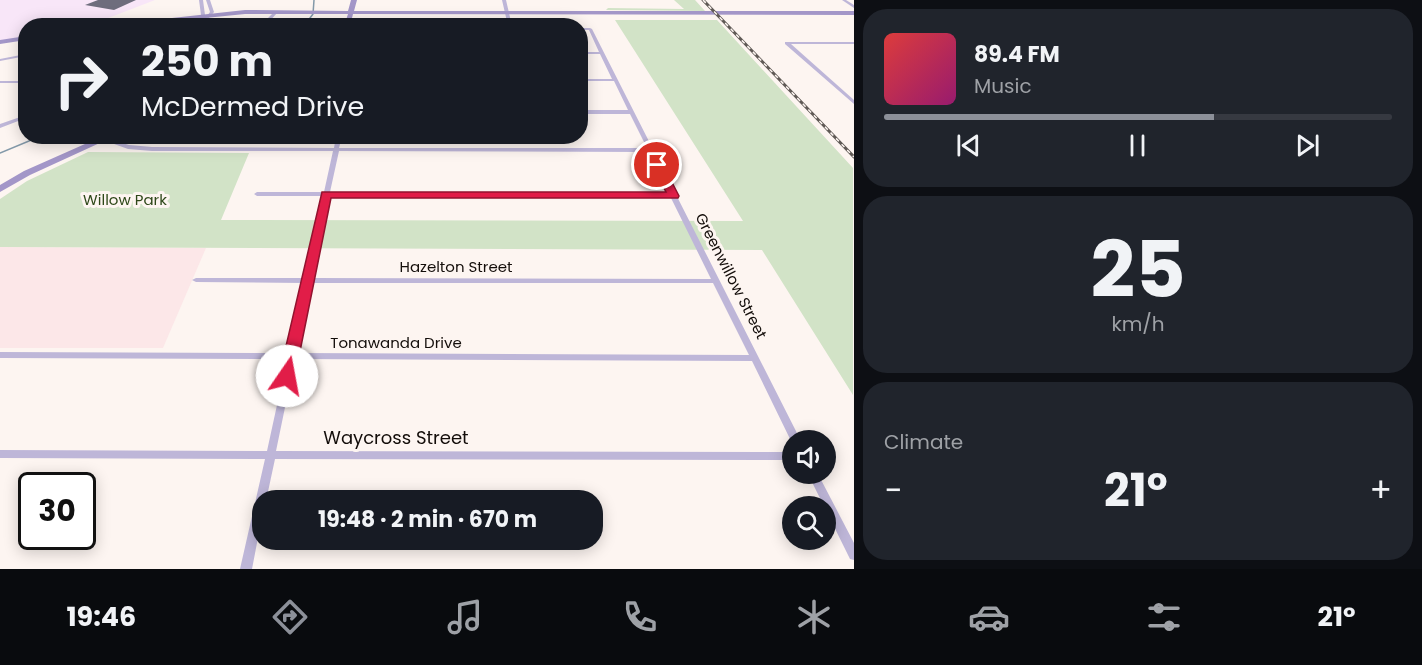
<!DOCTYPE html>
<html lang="en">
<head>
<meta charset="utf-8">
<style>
  body { margin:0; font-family:Poppins,sans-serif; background:#20242c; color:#f1f3f6; height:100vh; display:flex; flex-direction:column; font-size:22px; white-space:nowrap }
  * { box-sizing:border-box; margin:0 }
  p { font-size:20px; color:#9ea1a6 }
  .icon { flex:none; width:33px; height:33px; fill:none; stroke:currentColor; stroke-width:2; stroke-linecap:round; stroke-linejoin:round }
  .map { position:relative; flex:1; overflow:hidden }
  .panel { display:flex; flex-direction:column; gap:9px; padding:9px; background:#0d0f14; width:568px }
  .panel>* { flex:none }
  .top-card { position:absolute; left:18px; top:18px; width:570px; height:126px; border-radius:24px; box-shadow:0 3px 15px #0003; background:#171b24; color:#f1f3f6; overflow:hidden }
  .tools { position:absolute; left:782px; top:430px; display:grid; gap:12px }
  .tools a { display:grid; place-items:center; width:54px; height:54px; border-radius:50%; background:#171b24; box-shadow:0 3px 15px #0003; font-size:30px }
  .speed { position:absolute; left:18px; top:472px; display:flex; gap:12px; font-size:30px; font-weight:700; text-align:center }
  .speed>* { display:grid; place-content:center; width:78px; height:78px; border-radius:50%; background:#171b24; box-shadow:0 3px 15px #0003; line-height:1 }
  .speed .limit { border:3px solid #111; border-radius:9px; background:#fff; color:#111 }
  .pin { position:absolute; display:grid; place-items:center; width:51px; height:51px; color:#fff; margin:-26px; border:3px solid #fff; border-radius:50%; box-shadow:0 2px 6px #0007 }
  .me { position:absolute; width:66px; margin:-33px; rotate:12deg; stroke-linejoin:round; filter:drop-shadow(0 0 4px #0008) }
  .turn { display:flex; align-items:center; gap:21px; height:126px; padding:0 24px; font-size:27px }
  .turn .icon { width:78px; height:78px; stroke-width:2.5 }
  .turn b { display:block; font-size:42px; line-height:51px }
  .big { font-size:45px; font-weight:700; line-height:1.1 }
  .panel .widget { flex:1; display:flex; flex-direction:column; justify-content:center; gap:9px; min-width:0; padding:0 21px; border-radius:24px; background:#20242c }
  .panel .dial { align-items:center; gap:0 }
  .dial b { font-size:78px; line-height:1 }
  .song { display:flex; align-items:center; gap:18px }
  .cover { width:72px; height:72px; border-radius:9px; background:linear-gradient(135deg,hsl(0 70% 55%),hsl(320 70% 35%)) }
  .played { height:6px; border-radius:3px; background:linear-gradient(90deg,#8c9099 65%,#363941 65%) }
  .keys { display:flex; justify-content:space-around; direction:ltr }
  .heat { display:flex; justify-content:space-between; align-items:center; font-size:33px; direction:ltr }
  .trip { position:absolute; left:252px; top:490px; width:351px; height:60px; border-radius:24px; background:#171b24; box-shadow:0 3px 15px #0003; font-weight:700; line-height:60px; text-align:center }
  .menu { display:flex; height:96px; justify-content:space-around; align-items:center; background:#090b0e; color:#9ea1a6 }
  .menu .icon { width:42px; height:42px }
  .menu .on { color:#8c9099 }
  .menu b { font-size:27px; color:#f1f3f6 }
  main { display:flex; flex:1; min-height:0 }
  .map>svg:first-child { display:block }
  .commercial { fill:#f8e6f8 }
  .education { fill:#fce7e8 }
  .green { fill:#d2e3c7 }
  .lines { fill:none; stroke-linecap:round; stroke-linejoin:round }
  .stream { stroke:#8399a9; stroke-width:1.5 }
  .building { fill:#6e6d7d }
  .street { fill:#beb6d8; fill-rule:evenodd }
  .secondary { fill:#a396c8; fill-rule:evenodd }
  .rail-casing { stroke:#605a56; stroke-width:3 }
  .rail { stroke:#fdf5f1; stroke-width:1.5; stroke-dasharray:4; stroke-linecap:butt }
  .route { fill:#e11d48; stroke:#92132f; stroke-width:1.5 }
  .labels { text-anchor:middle; stroke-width:6; stroke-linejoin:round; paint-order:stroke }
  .park-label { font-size:15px; fill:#2e4819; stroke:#fdf5f1 }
  .street-label { font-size:15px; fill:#130d0a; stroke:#fdf5f1 }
  .near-street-label { font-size:18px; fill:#130d0a; stroke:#fdf5f1 }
</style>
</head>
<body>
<main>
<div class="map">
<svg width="854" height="569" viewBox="0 0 854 569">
  <rect width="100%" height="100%" fill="#fdf5f1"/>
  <path class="commercial" d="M0,0H155L103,20L102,24L26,26L25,36L0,41Z"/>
  <path class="education" d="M0,247L206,248L163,348H0Z"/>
  <path class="green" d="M674,0H695L705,11L606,10L608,8L684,9Z
    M615,20H717L853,168V395L762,250L0,247V199L27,181L88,152L249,153L221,220L743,221Z"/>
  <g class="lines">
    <path class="stream" d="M304,26L313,14L314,0
      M0,153L41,136"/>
  </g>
  <path class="building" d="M98,0H136L114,10L85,5Z"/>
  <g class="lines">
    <path class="street" d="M199,0H203L205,15L207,16L210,12L206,0H210L214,12L208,19H206L201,15Z
      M502,0H506L512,26H508Z
      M842,0H846L854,5V8Z
      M275,11L278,12L265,26H260Z
      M580,28H590L592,29L801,441H792V443L752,361L295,359L276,451L792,452V460L275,459L266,501H262V517L252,569H240L265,459L0,458V450L267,451L287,359L0,358V352L288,353L304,283L196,282L192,280L196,278H305L323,196H257L254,194L257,192H324L333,151H152L128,149L103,140V138H107L129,145L152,147L334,148L336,136H342L339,148H647L630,114H580V110H628L614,81H580V79H612L600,54H580V52H599L589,30H580ZM339,151L648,152L669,194L330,192ZM329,196L671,198L711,279L312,278ZM311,283H713L749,355L297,353Z
      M785,42H854V44H791L854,100V104L785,44Z
      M26,54V56L0,61V59Z
      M0,81H26V83H0Z
      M26,115V118L0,128V124Z
      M808,474H818L854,543V560L850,559Z"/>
    <path class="secondary" d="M351,0H357L354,11H854V15L353,14L350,26H344L348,14H245L125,26H99L245,10L348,11Z
      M26,36V40L0,44V40Z
      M103,136H115L30,175L0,192V185L24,171Z"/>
    <defs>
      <path id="rail" d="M703,0L854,157"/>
    </defs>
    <use href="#rail" class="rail-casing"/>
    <use href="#rail" class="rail"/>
  </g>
  <path class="route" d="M657,162L663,165L679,196L678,198H331L295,376L287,382L282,380L279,376L322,192H666L652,165Z"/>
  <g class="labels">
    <g class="park-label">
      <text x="125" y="205">Willow Park</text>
    </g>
    <g class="street-label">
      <text x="456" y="272">Hazelton Street</text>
      <text transform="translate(731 276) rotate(63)" y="5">Greenwillow Street</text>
      <text x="396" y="348">Tonawanda Drive</text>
    </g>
    <g class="near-street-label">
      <text x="396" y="444">Waycross Street</text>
    </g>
  </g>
</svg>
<div class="tools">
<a><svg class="icon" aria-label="sound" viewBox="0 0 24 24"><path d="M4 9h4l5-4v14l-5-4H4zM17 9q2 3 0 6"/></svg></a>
<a><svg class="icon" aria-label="search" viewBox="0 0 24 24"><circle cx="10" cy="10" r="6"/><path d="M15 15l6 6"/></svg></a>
</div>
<div class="speed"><div class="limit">30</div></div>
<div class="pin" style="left:657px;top:165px;background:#d93025"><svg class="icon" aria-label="arrive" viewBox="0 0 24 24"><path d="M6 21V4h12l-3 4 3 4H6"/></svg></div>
<svg class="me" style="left:287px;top:376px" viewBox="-20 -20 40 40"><circle r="19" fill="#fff"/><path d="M0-13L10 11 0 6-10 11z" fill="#e11d48"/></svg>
<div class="trip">19:48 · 2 min · 670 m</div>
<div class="top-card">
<div class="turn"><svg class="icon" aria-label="right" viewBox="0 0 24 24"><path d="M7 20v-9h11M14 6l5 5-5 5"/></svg><div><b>250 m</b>McDermed Drive</div></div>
</div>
</div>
<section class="panel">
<div class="widget">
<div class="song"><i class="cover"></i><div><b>89.4 FM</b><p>Music</p></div></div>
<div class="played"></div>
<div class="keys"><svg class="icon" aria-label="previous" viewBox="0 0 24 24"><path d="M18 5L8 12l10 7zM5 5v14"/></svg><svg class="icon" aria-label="pause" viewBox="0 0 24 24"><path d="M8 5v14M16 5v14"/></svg><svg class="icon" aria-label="next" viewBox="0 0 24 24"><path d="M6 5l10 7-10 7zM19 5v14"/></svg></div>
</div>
<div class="widget dial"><b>25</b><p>km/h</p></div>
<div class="widget"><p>Climate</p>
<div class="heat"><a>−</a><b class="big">21°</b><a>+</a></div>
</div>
</section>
</main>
<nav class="menu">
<b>19:46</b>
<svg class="icon on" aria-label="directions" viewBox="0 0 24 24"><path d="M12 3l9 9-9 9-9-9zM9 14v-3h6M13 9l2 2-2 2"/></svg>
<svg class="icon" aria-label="music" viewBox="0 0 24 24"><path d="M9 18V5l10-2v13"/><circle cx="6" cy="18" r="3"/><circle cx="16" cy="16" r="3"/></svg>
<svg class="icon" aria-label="phone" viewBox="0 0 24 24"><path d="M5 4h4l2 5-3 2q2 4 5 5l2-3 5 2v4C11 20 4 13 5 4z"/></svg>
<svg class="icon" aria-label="climate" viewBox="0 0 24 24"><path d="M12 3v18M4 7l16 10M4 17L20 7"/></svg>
<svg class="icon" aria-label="car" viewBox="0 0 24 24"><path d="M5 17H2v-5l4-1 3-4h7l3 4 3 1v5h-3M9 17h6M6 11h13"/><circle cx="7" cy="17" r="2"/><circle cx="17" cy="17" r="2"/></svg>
<svg class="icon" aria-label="filters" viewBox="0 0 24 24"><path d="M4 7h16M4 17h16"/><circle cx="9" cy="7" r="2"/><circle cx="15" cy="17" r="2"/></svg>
<b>21°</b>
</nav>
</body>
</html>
